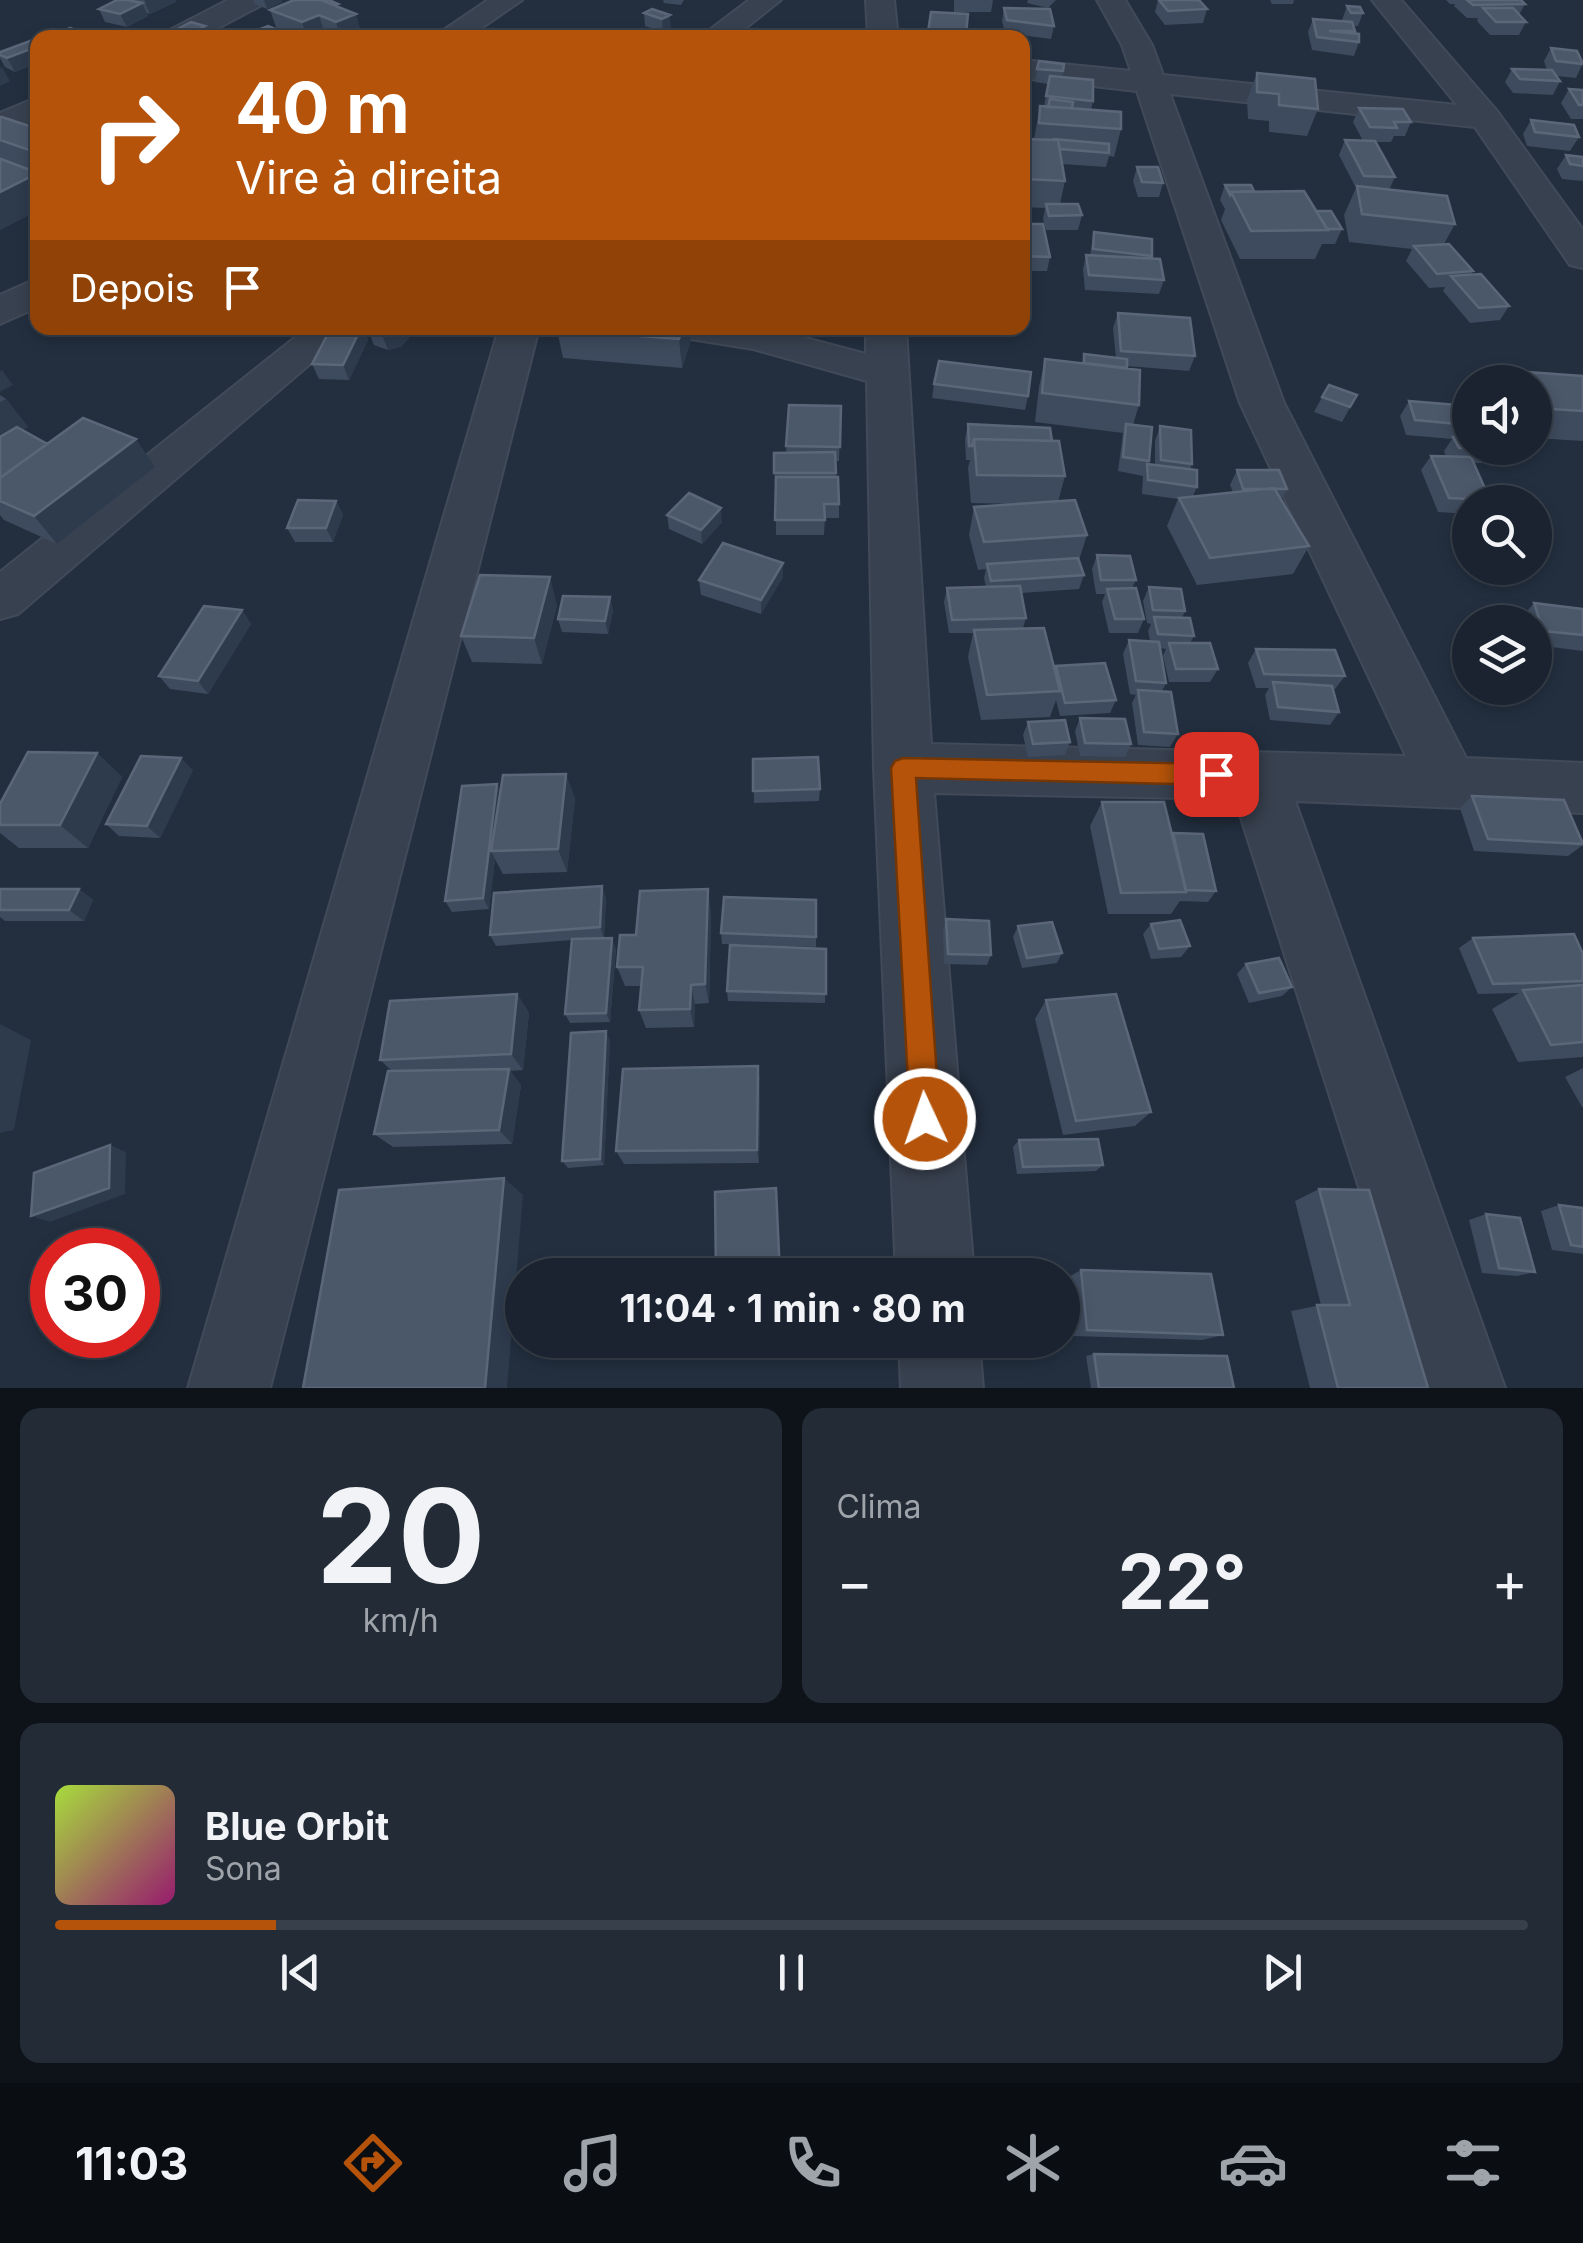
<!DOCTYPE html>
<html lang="pt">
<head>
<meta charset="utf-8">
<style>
  body { margin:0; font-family:Inter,sans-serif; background:#232b37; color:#f1f3f6; height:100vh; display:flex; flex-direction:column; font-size:38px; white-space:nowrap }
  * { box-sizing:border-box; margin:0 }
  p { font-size:32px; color:#9fa4aa }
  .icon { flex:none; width:55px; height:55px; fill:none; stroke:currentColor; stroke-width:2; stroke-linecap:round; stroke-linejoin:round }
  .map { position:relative; height:1388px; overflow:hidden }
  .details { display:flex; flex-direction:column; gap:20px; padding:20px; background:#0e131a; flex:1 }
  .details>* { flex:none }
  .banner { position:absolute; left:30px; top:30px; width:1000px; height:305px; border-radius:20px; box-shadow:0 5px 15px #0003,0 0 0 2px #38404b; background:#b45309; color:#fff; overflow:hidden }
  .controls { position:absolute; left:1452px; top:365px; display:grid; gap:20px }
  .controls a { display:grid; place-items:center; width:100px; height:100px; border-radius:50%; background:#1a232f; box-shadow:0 5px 15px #0003,0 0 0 2px #38404b; font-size:50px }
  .speed { position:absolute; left:30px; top:1228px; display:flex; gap:20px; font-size:50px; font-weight:700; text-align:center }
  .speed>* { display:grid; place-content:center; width:130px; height:130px; border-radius:50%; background:#1a232f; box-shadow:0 5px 15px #0003,0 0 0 2px #38404b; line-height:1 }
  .speed .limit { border:15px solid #d22; background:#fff; color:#111 }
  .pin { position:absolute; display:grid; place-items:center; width:85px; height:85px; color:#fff; margin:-42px; border-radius:20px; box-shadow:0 5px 15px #0006 }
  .me { position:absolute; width:110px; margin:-55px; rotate:357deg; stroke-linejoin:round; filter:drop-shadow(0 0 8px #0008) }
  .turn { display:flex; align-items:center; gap:35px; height:210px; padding:0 40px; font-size:45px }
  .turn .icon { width:130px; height:130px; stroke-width:2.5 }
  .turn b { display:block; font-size:70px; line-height:85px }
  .then { display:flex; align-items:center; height:95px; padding:0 40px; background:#0003; gap:20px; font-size:38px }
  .big { font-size:75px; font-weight:700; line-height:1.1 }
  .details .widget { flex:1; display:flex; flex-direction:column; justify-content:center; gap:15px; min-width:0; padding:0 35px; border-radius:20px; background:#232b37 }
  .details .dial { align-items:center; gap:0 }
  .dial b { font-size:130px; line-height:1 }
  .song { display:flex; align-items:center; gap:30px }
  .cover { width:120px; height:120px; border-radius:15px; background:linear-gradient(135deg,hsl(80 70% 55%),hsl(320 70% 35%)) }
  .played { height:10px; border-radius:5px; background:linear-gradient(90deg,#b45309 15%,#38404b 15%) }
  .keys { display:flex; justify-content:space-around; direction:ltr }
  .heat { display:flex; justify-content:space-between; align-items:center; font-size:55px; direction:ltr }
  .details .tiles { flex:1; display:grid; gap:20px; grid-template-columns:1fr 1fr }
  .widget:last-child { grid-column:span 2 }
  .trip { position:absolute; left:505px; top:1258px; width:575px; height:100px; border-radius:50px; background:#1a232f; box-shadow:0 5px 15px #0003,0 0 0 2px #38404b; font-weight:700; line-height:100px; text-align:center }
  .tabs { display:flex; height:160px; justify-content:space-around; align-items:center; background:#0a0e13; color:#9fa4aa }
  .tabs .icon { width:70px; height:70px }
  .tabs .active { color:#b45309 }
  .tabs b { font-size:45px; color:#f1f3f6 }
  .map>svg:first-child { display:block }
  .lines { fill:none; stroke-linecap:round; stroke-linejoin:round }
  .street-casing { stroke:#414a58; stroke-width:4 }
  .street { fill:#38414f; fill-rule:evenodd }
  .wall { fill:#3e4b5e }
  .shaded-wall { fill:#2e3b4d }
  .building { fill:#4b586a; stroke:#5b6779; stroke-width:2.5 }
  .route { fill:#b45309; stroke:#753606; stroke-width:2.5 }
</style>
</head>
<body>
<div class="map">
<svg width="1583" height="1388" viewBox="0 0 1583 1388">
  <rect width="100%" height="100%" fill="#232f3f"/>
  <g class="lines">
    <defs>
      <path id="street" d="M228,0H264L260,6L199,38H162L166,32Z
        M488,0H522L467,38H432Z
        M749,0H781L733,38H699Z
        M866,0H894L898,38H868Z
        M1097,0H1125L1152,45L1163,75L1457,105L1372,0H1401L1497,111L1583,230V268L1570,265L1475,127L1170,94L1284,403L1466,758L1583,763V813L1295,801L1505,1388H1423L1235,799L934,793L974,1275H896L874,768L867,381L753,349L678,337L672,328H768L866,354V328H906L931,744L1406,756L1240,403L1137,91L1022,78V60L1131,71L1122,45Z
        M38,97V120L0,136V113Z
        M38,278V307L0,324V295Z
        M307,328H352L18,614L0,619V572Z
        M499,328H539L270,1388H188Z
        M899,1340H979L983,1388H901Z"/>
    </defs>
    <use href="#street" class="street-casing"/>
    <use href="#street" class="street"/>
  </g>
  <path class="wall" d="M117,0H175L176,2L150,14L147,13L148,16L127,27L105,22L99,9Z
    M253,0H282V2L267,9L255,4Z
    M663,0H684L681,5L664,3Z
    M954,0H993L991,12H954Z
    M1028,0H1056L1048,8L1027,3Z
    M1158,0H1199L1207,9L1203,23L1165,25L1155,12Z
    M1270,0H1294L1293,4H1272Z
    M1446,0H1521L1525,4L1519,15L1526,22L1519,35H1490L1477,21L1478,18H1467L1454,6L1455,4H1450Z
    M1347,6L1363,13L1358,26H1354L1355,31L1354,34L1359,42L1354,56L1312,50L1308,32L1313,19L1343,21L1342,20Z
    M339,7L363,38L239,37L277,30L270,10Z
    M1004,8L1054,26L1051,39L1005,33L1002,21Z
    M652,9L671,28L663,32L645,26L644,13Z
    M931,12L966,34L965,38H927Z
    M38,38V63L15,72L5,67L0,58V52Z
    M1551,48L1583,63L1576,78L1556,76L1560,81L1553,95L1513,93L1505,82L1512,69L1547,70L1544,61Z
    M1039,61L1064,64L1062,77L1093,101L1091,110L1121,129L1114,157L1109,156L1106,167L1062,164L1065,181L1060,204L1082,215L1078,230H1046L1043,219L1045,208L1022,207V139H1034L1040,106H1044L1048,84L1035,82Z
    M1257,73L1318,109L1307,136L1269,132V121L1248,119L1247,100Z
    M1569,89L1583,90V119H1571L1561,103Z
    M1359,108L1411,122L1405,136H1394L1391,142H1375L1395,177L1389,190L1455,224L1444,244L1473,271L1471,275L1509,306L1500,320L1470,323L1443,291L1445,287L1429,288L1406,261L1412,249L1349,242L1344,215L1356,188L1339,155L1345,140L1363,141L1353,122Z
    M0,117L38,129V210L0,230Z
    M1531,120L1579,137L1570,151L1527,146L1523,134Z
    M1566,155L1583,157V181L1562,179L1557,169Z
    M1137,167L1163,183L1159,197H1138L1133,181Z
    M1225,185L1254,191L1316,211L1342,229L1335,244H1322L1315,259H1240L1221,220L1225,209L1220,200Z
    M1022,224L1050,257L1047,271H1022Z
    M1094,232L1152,239L1151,258L1164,280L1159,294L1085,290L1083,269L1086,255H1090Z
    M1118,313L1195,356L1189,371L1127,366L1139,405L1133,425L1149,461L1148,464L1155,465V441L1160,426L1192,464L1190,470L1197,487L1193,496L1233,492L1230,485L1237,470L1287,489L1281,500L1309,546L1293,574L1197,585L1167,526L1178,499L1142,494L1143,476L1118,471L1123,433L1035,422L1039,387L1045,359L1082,363L1084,354L1116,358L1113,328Z
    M331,328H363L368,340L349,380L319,379L312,364Z
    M368,330L409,338L400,347L388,350L374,345Z
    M557,330L691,340L682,368L563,358Z
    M1513,371L1583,376V441L1535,438V382H1505Z
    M934,384L1028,396L1025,410L932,398Z
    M0,395L6,399L28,427L22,430L47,444L155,467L57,544L4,520L0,515Z
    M1357,395L1342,422L1314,412L1322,397Z
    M1409,401L1470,408L1469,437L1495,448L1484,463H1473L1490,500L1488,502H1470V514L1438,512L1421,470L1431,456H1446L1444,451L1452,439L1406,435L1400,416Z
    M789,405L841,406L839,461H835L839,504V518H825L824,535H776V488H775L774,453H786Z
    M968,424L1052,441L1065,476L1058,502L1087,535L1079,560L1084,575L1079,589L1021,593L1026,618L1023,628L1054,670L1056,666L1116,700L1110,713L1060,716L1056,700L1050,717L981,720L968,657L973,633H949L944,602L947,588L986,587L984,578L986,569L978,570L969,535L974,507L1022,504L971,503L968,468L970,460H966L965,439Z
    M336,501L343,515L333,542H295L287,528Z
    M667,515L722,522L702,544L669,529Z
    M1097,555L1136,580L1132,588L1144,619L1138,633H1109L1102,602L1105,594H1096L1092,569Z
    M783,577L761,614L701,595L699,580Z
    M1149,587L1185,611L1182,618L1194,636L1190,643L1218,669L1210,682H1169L1163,656L1166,649L1160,648L1166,683L1162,691L1178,734L1170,747L1138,745L1132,703L1136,695L1130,694L1123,654L1129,640L1150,641L1148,631L1151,624L1147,623L1143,601Z
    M610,597L613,611L608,634L562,632L558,619Z
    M1534,603L1583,609V651L1535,645V622H1524L1522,617Z
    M557,605L542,664L472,662L461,636Z
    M242,610L251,624L208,694L170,689L159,676Z
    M1256,649L1345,676L1335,689H1333L1339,712L1330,725L1270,720L1265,695L1269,688H1256L1248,663Z
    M1080,718L1131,744L1125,757L1080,756L1075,731Z
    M1028,722L1070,742L1065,755L1028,757L1023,735Z
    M97,753L122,777L88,848H19L0,833V804Z
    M753,759L820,789L819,801L754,803Z
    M193,770L160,838L119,836L106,824Z
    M497,784L500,791L575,798L567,872L503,874L495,859L489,909L452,912L445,901Z
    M1472,796L1583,845L1568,856L1474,851L1460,808Z
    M1102,802L1172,835L1173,833L1216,891L1208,902L1180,901L1171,914H1108L1090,826Z
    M0,889H79L93,900L84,921H5L0,917Z
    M606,897L604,938L586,939L616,949L610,1022L570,1023L565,1014L572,940L496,946L490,935Z
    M816,900V947L722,944L721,933Z
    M711,911L709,1003L695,1004L694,1027L646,1028L639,1010L641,986H625L617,967L636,935Z
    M946,919L991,955L987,965L944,964L943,930Z
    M1151,924L1190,946L1181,957L1151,959L1143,934Z
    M1018,926L1062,953L1057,963L1022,968L1013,937Z
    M1473,938L1583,954V1057L1518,1062L1492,1009L1519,993L1478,994L1459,948Z
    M826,949L825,1003L728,1001L727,991Z
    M1246,964L1292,987L1282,996L1249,1003L1237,974Z
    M517,994L529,1013L523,1070L510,1071L521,1085L512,1144L393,1147L374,1134L392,1071L380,1060Z
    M1046,1000L1151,1112L1135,1126L1063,1135L1035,1019Z
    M610,1040L604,1165L568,1168L562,1161Z
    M758,1066L760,1082L759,1163L624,1164L616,1151Z
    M1583,1068V1107H1582L1565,1077Z
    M1019,1140L1103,1165L1096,1171L1017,1174L1013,1147Z
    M1319,1189L1428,1388H1310L1291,1311L1321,1305L1295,1201Z
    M1559,1205L1583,1208V1254L1552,1250L1541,1211Z
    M1486,1214L1535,1272L1517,1276L1482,1273L1469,1220Z
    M1081,1270L1223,1335L1202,1340L1073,1336L1067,1278Z
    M1094,1354L1234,1388H1091L1086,1356Z"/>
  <path class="shaded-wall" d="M145,0H175L176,2L150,14L144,1Z
    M264,0H282V2L267,9Z
    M142,3L148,16L127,27L120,14Z
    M356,14L363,38H340L336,22Z
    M319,15L326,38H307L302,22Z
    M670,15L671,28L663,32L662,19Z
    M205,26L210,38H182Z
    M81,32L84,38H67Z
    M33,48L38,56V63L15,72L7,58Z
    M2,67L10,81L0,86V68Z
    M38,173V210L0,230V192Z
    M361,328H363L368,340L349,380L343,365Z
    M400,328H406L409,338L400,347L388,350L382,335Z
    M683,328H690L691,340L682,368L679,339Z
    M2,370L13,385L0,392V371Z
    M6,399L28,427L0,444V402Z
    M136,439L155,467L57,544L34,516Z
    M336,501L343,515L333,542L326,528Z
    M721,508L722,522L702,544L701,530Z
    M783,563V577L761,614V600Z
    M550,577L557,605L542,664L534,638Z
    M610,597L613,611L608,634L605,621Z
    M242,610L251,624L208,694L198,681Z
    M97,753L122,777L88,848L60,825Z
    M181,758L193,770L160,838L147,826Z
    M566,774L575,798L567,872L558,849Z
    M497,784L502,796L491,851L495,859L489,909L483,898Z
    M602,886L606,897L604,938L600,927Z
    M79,889L93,900L84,921L69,910Z
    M708,889L711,911L709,1003L705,984Z
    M612,938L616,949L610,1022L606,1013Z
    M691,985L695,1004L694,1027L690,1009Z
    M517,994L529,1013L523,1070L511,1054Z
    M0,1024L31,1040L14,1130L0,1133Z
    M606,1031L610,1040L604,1165L600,1159Z
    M758,1066L760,1082L759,1163L757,1150Z
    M509,1069L521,1085L512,1144L499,1130Z
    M110,1145L126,1152L125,1194L50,1222L31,1216Z
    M504,1178L523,1195L507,1388H485Z"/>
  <path class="building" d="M117,0H128L142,3L120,14L99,9Z
    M294,0H321L356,14L336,22L319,15L302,22L270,10Z
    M321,0H329L338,4L334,5Z
    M1159,0H1199L1207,9L1168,11Z
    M1467,0H1521L1525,4L1473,5Z
    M1347,6L1360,7L1363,13H1351Z
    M1004,8L1050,9L1054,26L1007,20Z
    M1483,8H1513L1526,22H1496Z
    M652,9L670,15L662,19L644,13Z
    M931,12L968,14L966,34L928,32Z
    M1313,19L1352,22L1355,31H1329L1359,34V42L1317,37Z
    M191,22L205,26L182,38H160Z
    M268,26L296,38L239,37Z
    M70,28L81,32L67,38H53L49,36Z
    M38,38V50L33,48L7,58L0,55V52Z
    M1551,48L1577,51L1583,64L1556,61Z
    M1039,61L1064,64L1063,71L1037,69Z
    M1512,69L1552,70L1560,81L1520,79Z
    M1257,73L1315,79L1318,109L1279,105V94L1257,92Z
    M1050,76L1093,80V101L1046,96Z
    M1569,89L1583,90V105H1579Z
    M1050,99L1073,102L1072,108L1048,107Z
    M1040,106L1121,112V129L1039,123Z
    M1359,108L1403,109L1411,122H1394L1397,128L1370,127Z
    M0,117H2L38,129V153L0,140Z
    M1531,120L1574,125L1579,137L1535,132Z
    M1022,139L1058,140L1065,181L1026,179L1022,157Z
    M1053,139L1109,144V153L1060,149L1058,140Z
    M1345,140L1375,141L1395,177L1364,176Z
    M1566,155L1583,157V166L1570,164Z
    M0,160L1,159L38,173L0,192Z
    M1137,167H1158L1163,183L1142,182Z
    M1225,185H1251L1254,191L1231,192L1230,195Z
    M1357,186L1447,196L1455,224L1362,214Z
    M1304,191L1328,230L1251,231L1231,192Z
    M1046,204H1078L1082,215L1049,216Z
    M1316,211H1331L1342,229H1327Z
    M1022,224H1043L1050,257L1022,256Z
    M1094,232L1152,239V256L1093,249Z
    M1449,244L1473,271L1437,274L1414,246Z
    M1086,255L1160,259L1164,280L1089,275Z
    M1481,274L1509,306L1479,308L1451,276Z
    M1118,313L1190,318L1195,356L1121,351Z
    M331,328H361L343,365L312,364Z
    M368,328H400L394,333L382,335L368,330Z
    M558,328H683L679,339L557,330Z
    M1084,354L1127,359V368L1084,363Z
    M1045,359L1140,370L1139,405L1042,393Z
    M939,361L1031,372L1028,396L934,384Z
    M1513,371L1583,376V411L1535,408V382H1518Z
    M1329,385L1357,395L1350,407L1322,397Z
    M1409,401L1469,406L1470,425L1415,420Z
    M789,405L841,406L840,447L786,446Z
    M83,418L136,439L34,516L0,501V478Z
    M968,424L1050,428L1052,441L974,439L972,446H969Z
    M1126,424L1152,427L1149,461L1123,457Z
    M1160,426L1191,430L1192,464L1161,460Z
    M17,427L47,444L0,478V437Z
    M1453,437H1470V448H1495H1459Z
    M974,439L1059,441L1065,476L977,475Z
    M835,452L836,473H774V453Z
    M1431,456L1471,457L1490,500L1449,498Z
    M1147,464L1197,470V487L1148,480Z
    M1237,470H1279L1287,489H1243Z
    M776,477H838L839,504H824L825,520H775Z
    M1274,488L1309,546L1210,558L1179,498Z
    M689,493L721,508L701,530L667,515Z
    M298,500L336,501L326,528H287Z
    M1075,500L1087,535L984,542L974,507Z
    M723,543L783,563L761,600L699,580Z
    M1097,555L1130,556L1136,580H1101Z
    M1078,558L1084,575L991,581L987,564Z
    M480,575L550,577L534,638L461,636Z
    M1020,586L1026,618L952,620L947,588Z
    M1149,587L1181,589L1185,611L1153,610Z
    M1136,588L1144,619H1115L1107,589Z
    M563,596L610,597L605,621L558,619Z
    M1534,603L1583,609V635L1543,631Z
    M204,606L242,610L198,681L159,676Z
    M1154,617L1190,618L1194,636L1158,634Z
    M1044,628L1060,691L987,695L974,630Z
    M1129,640L1159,642L1166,683L1136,681Z
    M1169,643H1210L1218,669H1176Z
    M1256,649L1335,650L1345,676L1264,674Z
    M1105,663L1116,700L1065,703L1056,666Z
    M1273,682L1332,686L1339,712L1278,707Z
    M1138,690L1171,692L1178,734L1144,732Z
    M1080,718L1125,719L1131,744L1085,743Z
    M1065,720L1070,742L1033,744L1028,722Z
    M28,752L97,753L60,825H0V804Z
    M141,756L181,758L147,826L106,824Z
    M818,757L820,789L753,791V759Z
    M566,774L558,849L491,851L503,775Z
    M497,784L483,898L445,901L462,786Z
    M1472,796L1564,800L1583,844L1488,839Z
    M1102,802H1164L1186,892L1121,893Z
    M1173,833L1203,834L1216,891L1186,890Z
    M602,886L600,927L490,935L494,893Z
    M0,889H79L69,910H0Z
    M708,889L705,984L691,985L690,1009L639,1010L643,967H617L620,935H636L640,891Z
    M724,897L816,900V937L721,933Z
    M946,919L989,921L991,955L948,954Z
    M1180,920L1190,946L1159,949L1151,924Z
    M1052,922L1062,953L1027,958L1018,926Z
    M1574,934L1583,954V981L1493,984L1473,938Z
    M612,938L606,1013L565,1014L572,939Z
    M730,945L826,949V994L727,991Z
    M1279,958L1292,987L1259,993L1246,964Z
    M1583,985V1042L1551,1045L1523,990Z
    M517,994L511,1054L380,1060L390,1001Z
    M1116,994L1151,1112L1076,1121L1046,1000Z
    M606,1031L600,1159L562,1161L571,1033Z
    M758,1066L757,1150L616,1151L623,1069Z
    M509,1069L499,1130L374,1134L388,1071Z
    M1098,1139L1103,1165L1023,1167L1019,1140Z
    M110,1145L109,1188L31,1216L34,1173Z
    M504,1178L485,1388H303L339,1190Z
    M776,1188L780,1275H716L715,1192Z
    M1319,1189L1369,1190L1428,1388H1338L1317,1305H1350Z
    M1559,1205L1583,1208V1247L1571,1245Z
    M1486,1214L1520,1218L1535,1272L1499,1268Z
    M1081,1270L1211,1274L1223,1335L1087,1330Z
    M1094,1354L1227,1356L1234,1388H1099Z"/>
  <path class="route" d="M903,758L1216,764L1225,767L1229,774L1225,782L1216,785L916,778L940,1119L935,1129L925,1134L915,1129L910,1119L891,768L895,761Z"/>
</svg>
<div class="controls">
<a><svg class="icon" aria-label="sound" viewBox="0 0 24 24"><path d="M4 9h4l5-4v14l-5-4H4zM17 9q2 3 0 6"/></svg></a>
<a><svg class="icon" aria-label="search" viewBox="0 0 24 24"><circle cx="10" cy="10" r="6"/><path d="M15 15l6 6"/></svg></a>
<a><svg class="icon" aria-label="layers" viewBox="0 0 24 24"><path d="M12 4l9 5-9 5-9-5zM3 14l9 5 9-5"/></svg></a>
</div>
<div class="speed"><div class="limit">30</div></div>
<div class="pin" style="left:1216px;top:774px;background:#d93025"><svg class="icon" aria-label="arrive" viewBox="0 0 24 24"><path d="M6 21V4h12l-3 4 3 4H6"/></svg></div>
<svg class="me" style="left:925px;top:1119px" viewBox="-20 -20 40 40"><circle r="17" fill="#b45309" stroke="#fff" stroke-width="3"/><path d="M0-11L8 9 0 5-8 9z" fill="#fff"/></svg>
<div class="trip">11:04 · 1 min · 80 m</div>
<div class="banner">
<div class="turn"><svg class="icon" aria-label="right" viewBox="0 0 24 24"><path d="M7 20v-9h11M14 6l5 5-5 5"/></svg><div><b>40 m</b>Vire à direita</div></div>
<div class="then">Depois<svg class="icon" aria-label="arrive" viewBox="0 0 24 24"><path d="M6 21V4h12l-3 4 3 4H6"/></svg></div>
</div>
</div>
<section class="details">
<div class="tiles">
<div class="widget dial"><b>20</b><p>km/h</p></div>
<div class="widget"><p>Clima</p>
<div class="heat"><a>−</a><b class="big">22°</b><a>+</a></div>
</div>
<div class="widget">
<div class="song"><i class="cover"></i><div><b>Blue Orbit</b><p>Sona</p></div></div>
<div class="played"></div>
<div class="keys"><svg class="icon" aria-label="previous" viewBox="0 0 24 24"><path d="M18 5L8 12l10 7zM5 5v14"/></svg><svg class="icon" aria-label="pause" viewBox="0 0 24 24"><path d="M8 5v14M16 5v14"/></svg><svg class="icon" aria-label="next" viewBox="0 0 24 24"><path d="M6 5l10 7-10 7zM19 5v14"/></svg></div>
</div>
</div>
</section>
<nav class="tabs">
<b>11:03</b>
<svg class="icon active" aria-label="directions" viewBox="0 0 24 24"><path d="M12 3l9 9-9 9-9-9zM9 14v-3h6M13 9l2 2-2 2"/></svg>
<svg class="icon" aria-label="music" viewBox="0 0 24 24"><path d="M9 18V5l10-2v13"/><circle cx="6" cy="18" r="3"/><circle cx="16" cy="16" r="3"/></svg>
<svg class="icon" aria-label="phone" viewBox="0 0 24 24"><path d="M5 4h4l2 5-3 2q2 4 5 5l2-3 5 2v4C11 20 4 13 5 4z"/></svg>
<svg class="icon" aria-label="climate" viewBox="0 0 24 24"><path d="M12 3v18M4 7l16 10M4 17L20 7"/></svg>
<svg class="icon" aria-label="car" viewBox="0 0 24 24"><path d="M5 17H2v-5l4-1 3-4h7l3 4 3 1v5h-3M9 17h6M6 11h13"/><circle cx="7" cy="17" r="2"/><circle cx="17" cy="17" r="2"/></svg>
<svg class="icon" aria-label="filters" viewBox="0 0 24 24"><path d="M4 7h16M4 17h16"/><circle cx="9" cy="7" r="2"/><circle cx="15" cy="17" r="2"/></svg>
</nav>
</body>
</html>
